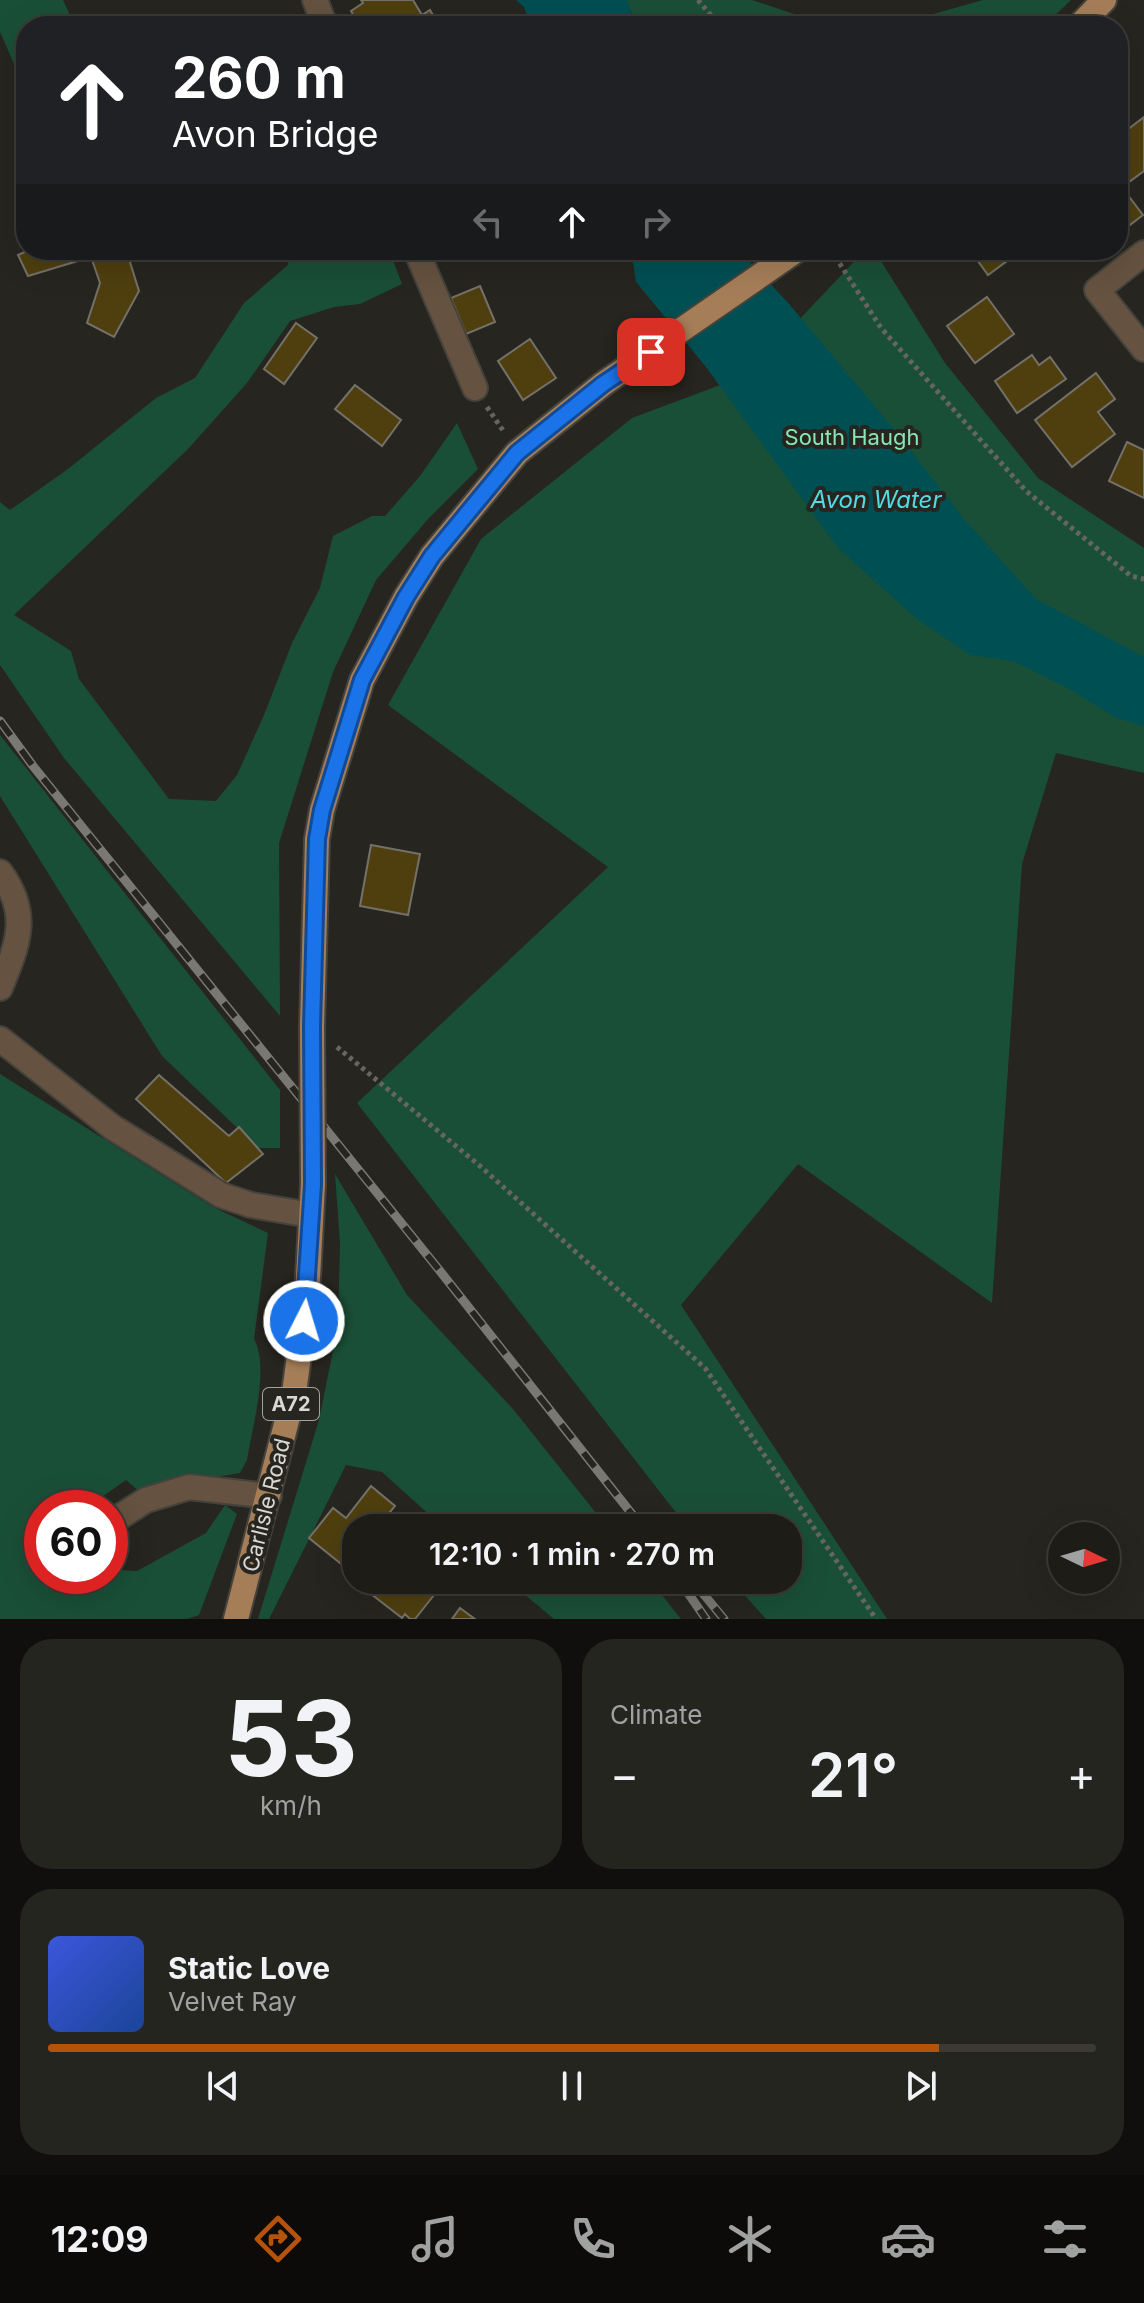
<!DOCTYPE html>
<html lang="en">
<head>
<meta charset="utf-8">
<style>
  body { margin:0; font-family:Inter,sans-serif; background:#252520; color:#f1f3f6; height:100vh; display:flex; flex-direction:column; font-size:30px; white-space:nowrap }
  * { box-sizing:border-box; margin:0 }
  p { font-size:26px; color:#a0a1a1 }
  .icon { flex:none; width:44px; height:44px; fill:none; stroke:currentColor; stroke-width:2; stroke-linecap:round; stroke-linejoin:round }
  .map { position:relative; height:1619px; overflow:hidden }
  .side { display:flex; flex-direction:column; gap:20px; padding:20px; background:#100f0d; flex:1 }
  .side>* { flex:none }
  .hud { position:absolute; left:16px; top:16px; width:1112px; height:244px; border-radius:32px; box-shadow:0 8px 32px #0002,0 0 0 2px #3b3a36; background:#202124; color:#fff; overflow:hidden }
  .needle { width:52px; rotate:95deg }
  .buttons { position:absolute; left:1048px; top:1522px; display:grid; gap:16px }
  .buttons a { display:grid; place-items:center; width:72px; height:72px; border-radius:50%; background:#1d1c17; box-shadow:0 8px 32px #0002,0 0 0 2px #3b3a36; font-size:40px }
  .speed { position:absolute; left:24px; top:1490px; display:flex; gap:16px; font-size:40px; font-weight:700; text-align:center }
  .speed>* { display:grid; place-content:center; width:104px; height:104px; border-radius:50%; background:#1d1c17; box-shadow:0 8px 32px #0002,0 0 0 2px #3b3a36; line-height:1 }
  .speed .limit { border:12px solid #d22; background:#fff; color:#111 }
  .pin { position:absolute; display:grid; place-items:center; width:68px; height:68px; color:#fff; margin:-34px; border-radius:16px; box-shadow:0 4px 12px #0006 }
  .me { position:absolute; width:88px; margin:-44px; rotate:5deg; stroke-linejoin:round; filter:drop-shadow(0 0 6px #0008) }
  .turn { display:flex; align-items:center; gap:28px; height:168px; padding:0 24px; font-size:36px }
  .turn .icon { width:104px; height:104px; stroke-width:2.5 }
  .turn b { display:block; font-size:56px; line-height:68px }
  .lanes { display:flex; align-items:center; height:76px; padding:0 24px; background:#0003; justify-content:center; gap:40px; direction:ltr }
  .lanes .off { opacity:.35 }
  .big { font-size:60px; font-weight:600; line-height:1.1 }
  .side .widget { flex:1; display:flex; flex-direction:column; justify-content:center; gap:12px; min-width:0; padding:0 28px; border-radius:32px; background:#252520 }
  .side .dial { align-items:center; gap:0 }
  .dial b { font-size:104px; line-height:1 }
  .song { display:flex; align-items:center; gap:24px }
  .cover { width:96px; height:96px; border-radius:12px; background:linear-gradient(135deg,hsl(230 70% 55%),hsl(220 70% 35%)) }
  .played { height:8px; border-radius:4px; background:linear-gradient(90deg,#b45309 85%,#3b3a36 85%) }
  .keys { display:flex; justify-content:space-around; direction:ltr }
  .heat { display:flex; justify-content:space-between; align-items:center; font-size:44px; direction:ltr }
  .side .tiles { flex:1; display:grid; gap:20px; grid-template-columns:1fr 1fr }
  .widget:last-child { grid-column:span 2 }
  .trip { position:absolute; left:342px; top:1514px; width:460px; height:80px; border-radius:32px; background:#1d1c17; box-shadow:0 8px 32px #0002,0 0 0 2px #3b3a36; font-weight:600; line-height:80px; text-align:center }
  .dock { display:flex; height:128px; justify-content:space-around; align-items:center; background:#0c0b09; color:#a0a1a1 }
  .dock .icon { width:56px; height:56px }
  .dock .on { color:#b45309 }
  .dock b { font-size:36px; color:#f1f3f6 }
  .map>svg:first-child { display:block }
  .green { fill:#1a4f37 }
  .water { fill:#004f53 }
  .building { fill:#4f3f0f; stroke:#74716a; stroke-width:2 }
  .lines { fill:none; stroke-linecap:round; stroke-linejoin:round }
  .minor-casing { stroke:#44423c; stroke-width:28 }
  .major-casing { stroke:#44423c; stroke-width:28 }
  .path { stroke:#676560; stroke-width:5; stroke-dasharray:4 4; stroke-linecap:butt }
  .minor { stroke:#655240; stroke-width:24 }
  .major { stroke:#a57e58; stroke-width:24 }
  .rail-casing { stroke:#7a7872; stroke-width:9 }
  .rail { stroke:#27251f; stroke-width:6; stroke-dasharray:18; stroke-linecap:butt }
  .major-bridge-casing { stroke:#44423c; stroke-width:28; stroke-linecap:butt }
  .major-bridge { stroke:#a57e58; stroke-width:24 }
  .route-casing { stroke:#114b97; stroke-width:20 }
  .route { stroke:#1a73e8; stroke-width:14 }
  .labels { text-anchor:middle; stroke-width:8; stroke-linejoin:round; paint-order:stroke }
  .shield { fill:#27251f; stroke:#a4a29e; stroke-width:2 }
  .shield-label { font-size:20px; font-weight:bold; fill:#dad8d4 }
  .park-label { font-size:22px; fill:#88e6b6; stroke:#27251f }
  .street-label { font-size:22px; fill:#dad8d4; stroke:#27251f }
  .water-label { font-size:24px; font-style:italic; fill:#56dae1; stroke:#27251f }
</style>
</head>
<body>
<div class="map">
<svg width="1144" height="1619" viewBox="0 0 1144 1619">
  <rect width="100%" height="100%" fill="#27251f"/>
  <path class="green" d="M0,0H63L75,26H26V91L0,32Z
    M626,0H752L818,22L888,26H637Z
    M983,0H1071L1044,26H891Z
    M289,250H389L402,284L360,304L334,307L290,321L247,383L188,449L14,615L71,651L79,679L169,799L216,801L237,775L264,715L292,643L320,588L333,536L372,516H385L420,476L457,423L478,469L429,518L376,580L333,672L279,843L280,1016L64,758L0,665V502L10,510L68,469L156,398L195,378L244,303L288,265Z
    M865,250H874L945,363L1038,478L1144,548V773L1056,753L1022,864L992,1303L798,1164L681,1305L887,1619H766L731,1580H788V1528H688L357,1103L608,867L388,705L481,539L632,418L747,375Z
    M0,735L280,1090V1148H258L162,1056L0,796Z
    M0,1074L213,1207L268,1233L254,1339C270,1367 252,1428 247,1460L240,1473L175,1484L142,1494L126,1480L86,1508H42V1576H110V1557L119,1570L137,1571L206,1533L225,1505L237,1514L199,1615L187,1619H0Z
    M335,1174L407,1295L513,1409L608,1528H444L382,1472L346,1465L269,1619H258L319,1420L338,1326L340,1243Z
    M507,1580H650L681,1619H554Z"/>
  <path class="water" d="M516,0H626L637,26H530L524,7Z
    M631,250H739L790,305L893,428L964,519L1036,599L1144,657V726L1114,717L1073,691L1013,661L970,655L918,620L838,548L706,367L636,282Z"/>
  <path class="building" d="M361,0H413L422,15L430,10L439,26H360L351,11L363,3Z
    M1144,117V171L1129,182L1118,167V137Z
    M1118,182L1143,215L1122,231L1118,226Z
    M29,250H143L129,259L139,291L114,337L87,323L100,283L91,257L28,276L18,255Z
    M970,250H1022L988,275Z
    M480,286L495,322L466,334L451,298Z
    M987,297L1014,334L975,363L947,326Z
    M296,323L317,338L284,384L264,369Z
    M530,339L556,378L523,400L498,361Z
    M1032,355L1039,365L1050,357L1066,379L1017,413L995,381Z
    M1096,373L1115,399L1098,412L1115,434L1072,467L1035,420Z
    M355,385L401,420L382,446L335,409Z
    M1127,442L1144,450V498L1109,481Z
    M371,845L420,854L408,915L360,906Z
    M159,1075L229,1136L239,1127L263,1154L226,1183L136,1099Z
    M371,1486L395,1506L377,1528H356V1576L309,1538L333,1508L346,1518Z
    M361,1580H426L438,1590L415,1619H410L405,1614L402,1618L366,1590L369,1586Z
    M460,1608L475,1619H452Z"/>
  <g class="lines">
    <defs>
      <path id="minor" d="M315,0L325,26
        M416,250L475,388
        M1144,253L1097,290L1144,349
        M0,872C31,914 18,944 0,988
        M0,1039L112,1127L221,1195L251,1205L311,1215
        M110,1523L146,1500L189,1487L269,1496"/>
      <path id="major" d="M1079,26L1104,0
        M312,1026L317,839L322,810L362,680L406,597L432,556L517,453L603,384L797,250
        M236,1619L294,1393L307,1297L313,1184"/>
    </defs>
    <use href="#minor" class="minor-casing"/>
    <use href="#major" class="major-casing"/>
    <path class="path" d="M698,0L720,26
      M831,250L881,328L1026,491L1131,576L1144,579
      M487,407L504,432
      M337,1047L480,1166L705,1368L876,1619"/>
    <use href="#minor" class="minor"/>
    <use href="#major" class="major"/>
    <defs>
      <path id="rail" d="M0,721L33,766L436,1266L643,1528
        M679,1580L706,1619
        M692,1580L724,1619"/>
    </defs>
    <use href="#rail" class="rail-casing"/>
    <use href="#rail" class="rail"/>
    <defs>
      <path id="major-bridge" d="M312,1026L313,1184"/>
    </defs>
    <use href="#major-bridge" class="major-bridge-casing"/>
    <use href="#major-bridge" class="major-bridge"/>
  </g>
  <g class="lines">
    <defs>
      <path id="route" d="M304,1321L313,1184L312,1026L317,839L322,810L362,680L406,597L432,556L517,453L603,384L651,352"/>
    </defs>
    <use href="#route" class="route-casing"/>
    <use href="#route" class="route"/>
  </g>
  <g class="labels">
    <rect class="shield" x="263" y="1388" width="56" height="32" rx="6"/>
    <g class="shield-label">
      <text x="291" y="1411">A72</text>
    </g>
    <g class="park-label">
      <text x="852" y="445">South Haugh</text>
    </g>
    <g class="street-label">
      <text transform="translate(266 1505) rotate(-76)" y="8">Carlisle Road</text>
    </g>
    <g class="water-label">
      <text x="876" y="508">Avon Water</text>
    </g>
  </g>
</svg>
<div class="buttons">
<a><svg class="needle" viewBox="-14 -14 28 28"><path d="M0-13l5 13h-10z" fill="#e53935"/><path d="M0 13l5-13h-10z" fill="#a0a1a1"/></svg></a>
</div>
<div class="speed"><div class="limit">60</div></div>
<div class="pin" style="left:651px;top:352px;background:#d93025"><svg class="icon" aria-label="arrive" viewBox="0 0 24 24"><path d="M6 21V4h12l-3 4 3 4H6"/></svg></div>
<svg class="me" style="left:304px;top:1321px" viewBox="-20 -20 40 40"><circle r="17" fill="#1a73e8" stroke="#fff" stroke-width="3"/><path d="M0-11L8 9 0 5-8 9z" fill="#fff"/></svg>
<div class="trip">12:10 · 1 min · 270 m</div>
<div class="hud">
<div class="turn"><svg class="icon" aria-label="ahead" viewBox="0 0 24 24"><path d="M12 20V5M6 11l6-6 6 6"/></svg><div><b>260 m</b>Avon Bridge</div></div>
<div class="lanes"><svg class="icon off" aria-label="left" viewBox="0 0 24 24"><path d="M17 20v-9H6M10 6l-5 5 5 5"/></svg><svg class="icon" aria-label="ahead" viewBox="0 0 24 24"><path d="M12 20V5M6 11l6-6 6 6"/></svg><svg class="icon off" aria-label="right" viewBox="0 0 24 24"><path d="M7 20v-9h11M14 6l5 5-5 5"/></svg></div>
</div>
</div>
<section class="side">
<div class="tiles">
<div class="widget dial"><b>53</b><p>km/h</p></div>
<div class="widget"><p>Climate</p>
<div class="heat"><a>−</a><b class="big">21°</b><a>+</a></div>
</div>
<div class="widget">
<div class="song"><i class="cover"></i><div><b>Static Love</b><p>Velvet Ray</p></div></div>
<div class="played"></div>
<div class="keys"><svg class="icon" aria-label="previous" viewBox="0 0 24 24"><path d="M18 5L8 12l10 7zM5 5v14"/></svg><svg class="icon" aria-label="pause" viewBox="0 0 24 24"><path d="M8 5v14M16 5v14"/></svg><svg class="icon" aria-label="next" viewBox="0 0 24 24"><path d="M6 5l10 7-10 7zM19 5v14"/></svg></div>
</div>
</div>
</section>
<nav class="dock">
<b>12:09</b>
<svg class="icon on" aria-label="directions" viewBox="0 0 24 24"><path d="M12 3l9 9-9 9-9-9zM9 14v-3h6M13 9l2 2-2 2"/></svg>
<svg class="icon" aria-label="music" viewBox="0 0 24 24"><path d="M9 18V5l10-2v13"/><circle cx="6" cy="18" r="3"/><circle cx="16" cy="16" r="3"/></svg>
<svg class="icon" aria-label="phone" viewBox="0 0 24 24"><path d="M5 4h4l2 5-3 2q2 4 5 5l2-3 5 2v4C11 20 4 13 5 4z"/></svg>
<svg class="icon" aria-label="climate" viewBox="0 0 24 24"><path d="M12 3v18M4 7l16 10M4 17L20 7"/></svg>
<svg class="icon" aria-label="car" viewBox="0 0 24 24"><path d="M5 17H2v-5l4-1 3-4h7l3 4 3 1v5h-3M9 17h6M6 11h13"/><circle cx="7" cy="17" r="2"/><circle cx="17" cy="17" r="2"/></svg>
<svg class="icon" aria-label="filters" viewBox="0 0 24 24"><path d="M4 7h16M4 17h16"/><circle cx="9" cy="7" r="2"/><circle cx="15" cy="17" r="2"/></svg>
</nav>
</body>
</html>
